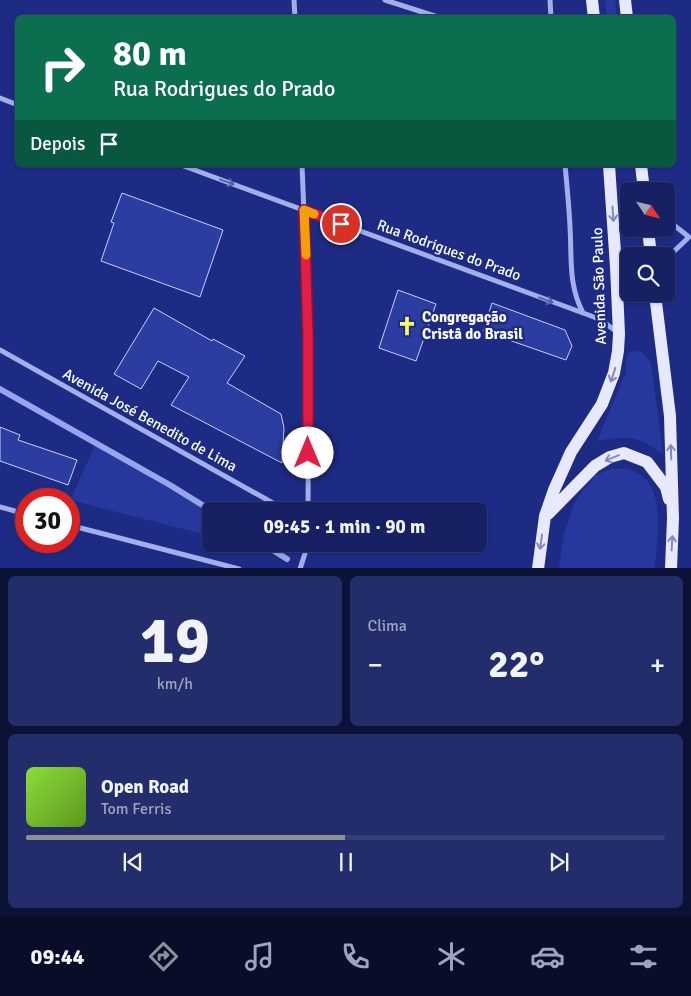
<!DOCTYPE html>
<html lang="pt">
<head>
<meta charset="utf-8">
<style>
  body { margin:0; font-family:Signika,sans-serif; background:#232d6c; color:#f1f3f6; height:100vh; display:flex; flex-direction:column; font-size:19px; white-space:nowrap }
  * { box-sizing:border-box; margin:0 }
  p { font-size:16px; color:#9ea3be }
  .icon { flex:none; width:28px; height:28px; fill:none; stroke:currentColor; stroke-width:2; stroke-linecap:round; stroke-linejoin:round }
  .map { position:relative; height:568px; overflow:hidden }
  .drawer { display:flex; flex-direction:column; gap:8px; padding:8px; background:#0c1236; flex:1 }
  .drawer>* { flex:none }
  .top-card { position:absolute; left:15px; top:15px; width:661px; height:152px; border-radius:8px; box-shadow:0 1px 4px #0004,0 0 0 1px #353e78; background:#0b6e4f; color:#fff; overflow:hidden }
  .needle { width:32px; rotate:125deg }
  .buttons { position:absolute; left:620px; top:182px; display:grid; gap:10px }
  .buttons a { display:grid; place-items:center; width:55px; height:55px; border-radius:8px; background:#162063; box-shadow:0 1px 4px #0004,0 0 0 1px #353e78; font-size:25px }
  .speed { position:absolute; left:15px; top:488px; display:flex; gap:10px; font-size:25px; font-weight:700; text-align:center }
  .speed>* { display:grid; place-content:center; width:65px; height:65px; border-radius:50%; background:#162063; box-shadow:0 1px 4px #0004,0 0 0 1px #353e78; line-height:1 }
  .speed .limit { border:8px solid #d22; background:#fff; color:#111 }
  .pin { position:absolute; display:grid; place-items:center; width:42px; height:42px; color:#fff; margin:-21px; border:2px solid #fff; border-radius:50%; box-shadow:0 1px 5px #0007 }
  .me { position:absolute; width:55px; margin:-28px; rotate:0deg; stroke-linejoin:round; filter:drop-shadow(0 0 4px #0008) }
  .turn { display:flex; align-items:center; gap:18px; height:105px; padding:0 15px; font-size:22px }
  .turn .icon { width:65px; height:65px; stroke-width:2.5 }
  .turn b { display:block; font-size:35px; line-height:42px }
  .then { display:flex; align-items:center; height:48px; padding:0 15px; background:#0003; gap:10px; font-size:19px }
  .big { font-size:38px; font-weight:700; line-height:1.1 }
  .drawer .tile { flex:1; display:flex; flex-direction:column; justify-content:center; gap:8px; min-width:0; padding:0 18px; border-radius:8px; background:#232d6c }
  .drawer .dial { align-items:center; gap:0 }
  .dial b { font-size:65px; line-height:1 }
  .song { display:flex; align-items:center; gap:15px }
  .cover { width:60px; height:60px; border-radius:8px; background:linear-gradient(135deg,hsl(90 70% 55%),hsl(90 70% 35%)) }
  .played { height:5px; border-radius:2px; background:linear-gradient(90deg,#8c9099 50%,#353e78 50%) }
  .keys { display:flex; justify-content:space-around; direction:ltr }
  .heat { display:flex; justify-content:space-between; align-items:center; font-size:28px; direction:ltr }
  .drawer .tiles { flex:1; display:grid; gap:8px; grid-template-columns:1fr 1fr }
  .tile:last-child { grid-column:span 2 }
  .trip { position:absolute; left:202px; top:502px; width:285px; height:50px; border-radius:8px; background:#162063; box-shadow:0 1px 4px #0004,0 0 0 1px #353e78; font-weight:700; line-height:50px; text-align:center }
  .menu { display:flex; height:80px; justify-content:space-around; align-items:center; background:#090d28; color:#9ea3be }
  .menu .icon { width:35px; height:35px }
  .menu .on { color:#8c9099 }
  .menu b { font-size:22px; color:#f1f3f6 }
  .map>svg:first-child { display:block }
  .green { fill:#26389d }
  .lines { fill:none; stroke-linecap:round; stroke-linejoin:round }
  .stream { stroke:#96a5ec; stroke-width:6 }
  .building { fill:#2c3da2; stroke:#c8cff8 }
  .minor { stroke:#a3aeea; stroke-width:5 }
  .primary { stroke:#e7e9fe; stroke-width:12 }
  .oneway { stroke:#535fad }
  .oneway2 { stroke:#828ac1 }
  .route-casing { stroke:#92132f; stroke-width:12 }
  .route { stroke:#e11d48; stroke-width:9 }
  .slow { stroke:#f59e0b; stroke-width:9 }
  .labels { text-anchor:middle; stroke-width:5; stroke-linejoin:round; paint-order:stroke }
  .street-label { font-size:15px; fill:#fff; stroke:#1d2b84 }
  .poi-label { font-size:15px; font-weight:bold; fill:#fff; stroke:#1d2b84; text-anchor:start }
</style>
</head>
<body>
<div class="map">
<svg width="691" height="569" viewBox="0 0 691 569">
  <rect width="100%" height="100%" fill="#1d2b84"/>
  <path class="green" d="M605,0H615L617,17H607Z
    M635,351L643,353L651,363L663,453C656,451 652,446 645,443C630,435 614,438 597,441L626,372V358L629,352Z
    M96,444L211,512V536L70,500Z
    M612,469C618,469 626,468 631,470C669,483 656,538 655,568H559L564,534L573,506L582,491L596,475Z"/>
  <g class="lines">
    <path class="stream" d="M0,389L170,485L212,511
      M263,544L287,559"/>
  </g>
  <path class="building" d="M122,193L223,230L200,297L101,261L114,223L111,222Z
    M398,290L436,304L416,361L379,348Z
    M492,303L565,330L572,346L566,360L483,331Z
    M154,308L212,341L213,339L245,356L227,383L281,414L284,428L282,463L171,405L189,377L158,361L141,389L114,374Z
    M0,427L20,435L18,440L77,460L68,485L0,461Z"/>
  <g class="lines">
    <path class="minor" d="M294,0L295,18
      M385,0L441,18
      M550,0L551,18
      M0,98L18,105
      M181,165L594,317L605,323L617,332
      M302,165L309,335L308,511
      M565,165C567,186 569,206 570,227C572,258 568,284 583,313
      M666,219L689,237L666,259
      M0,350L287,511
      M0,507L26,514
      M69,525L239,569
      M300,569L308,544"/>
    <path class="primary" d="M592,0L594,18
      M625,0L627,18
      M641,165L644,191
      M648,229L651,256
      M655,294L670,416L673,518L671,569
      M548,514L595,466L610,457L624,453L647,462L666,487L669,499
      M538,569L545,516L554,490L571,452L602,404L614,373L618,351L619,334L616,267L609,165"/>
  </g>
  <defs><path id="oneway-shaft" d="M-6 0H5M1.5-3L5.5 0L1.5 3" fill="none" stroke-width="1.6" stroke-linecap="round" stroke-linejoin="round" transform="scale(1.25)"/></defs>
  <g class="oneway">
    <use href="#oneway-shaft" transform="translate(227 182) rotate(20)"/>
    <use href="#oneway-shaft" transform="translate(546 300) rotate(20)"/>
  </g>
  <g class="oneway2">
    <use href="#oneway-shaft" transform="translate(613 214) rotate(86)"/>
    <use href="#oneway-shaft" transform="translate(613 375) rotate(108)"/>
    <use href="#oneway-shaft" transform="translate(671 452) rotate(-92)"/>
    <use href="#oneway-shaft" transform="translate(612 458) rotate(158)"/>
    <use href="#oneway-shaft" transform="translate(541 542) rotate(98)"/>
    <use href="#oneway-shaft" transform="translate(672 543) rotate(-87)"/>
  </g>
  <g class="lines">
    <defs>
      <path id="route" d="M308,453V336L304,210L341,224"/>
    </defs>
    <use href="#route" class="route-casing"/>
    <use href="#route" class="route"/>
    <path class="slow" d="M306,255L304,210L314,214"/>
  </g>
  <defs>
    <symbol id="church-bare" viewBox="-9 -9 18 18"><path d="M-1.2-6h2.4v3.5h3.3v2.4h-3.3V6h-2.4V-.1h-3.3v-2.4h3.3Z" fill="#f9fa61" stroke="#1d2b84" stroke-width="2.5" paint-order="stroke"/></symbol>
  </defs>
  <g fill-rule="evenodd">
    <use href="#church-bare" x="393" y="312" width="28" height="28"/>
  </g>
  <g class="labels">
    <g class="street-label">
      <text transform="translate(449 250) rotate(20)" y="5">Rua Rodrigues do Prado</text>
      <text transform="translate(599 286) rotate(-92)" y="5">Avenida São Paulo</text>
      <text transform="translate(150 420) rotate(29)" y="5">Avenida José Benedito de Lima</text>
    </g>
    <g class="poi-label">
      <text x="422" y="322">Congregação<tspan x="422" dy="17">Cristâ do Brasil</tspan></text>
    </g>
  </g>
</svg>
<div class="buttons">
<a><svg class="needle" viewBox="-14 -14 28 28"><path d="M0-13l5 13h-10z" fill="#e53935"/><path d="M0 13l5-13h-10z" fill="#9ea3be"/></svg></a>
<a><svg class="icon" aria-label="search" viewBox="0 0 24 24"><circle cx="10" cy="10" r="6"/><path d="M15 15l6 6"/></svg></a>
</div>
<div class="speed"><div class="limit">30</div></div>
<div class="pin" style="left:341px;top:224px;background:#d93025"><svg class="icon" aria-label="arrive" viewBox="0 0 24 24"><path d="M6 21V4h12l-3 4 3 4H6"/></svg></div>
<svg class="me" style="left:308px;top:453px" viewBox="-20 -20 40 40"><circle r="19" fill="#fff"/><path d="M0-13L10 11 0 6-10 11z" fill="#e11d48"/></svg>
<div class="trip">09:45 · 1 min · 90 m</div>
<div class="top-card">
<div class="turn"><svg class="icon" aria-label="right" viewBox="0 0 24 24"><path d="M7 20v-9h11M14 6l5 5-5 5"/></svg><div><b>80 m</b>Rua Rodrigues do Prado</div></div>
<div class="then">Depois<svg class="icon" aria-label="arrive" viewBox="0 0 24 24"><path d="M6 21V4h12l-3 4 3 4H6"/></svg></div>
</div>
</div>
<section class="drawer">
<div class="tiles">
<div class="tile dial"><b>19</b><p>km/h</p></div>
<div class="tile"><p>Clima</p>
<div class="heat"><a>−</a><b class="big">22°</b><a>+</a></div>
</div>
<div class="tile">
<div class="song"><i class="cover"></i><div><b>Open Road</b><p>Tom Ferris</p></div></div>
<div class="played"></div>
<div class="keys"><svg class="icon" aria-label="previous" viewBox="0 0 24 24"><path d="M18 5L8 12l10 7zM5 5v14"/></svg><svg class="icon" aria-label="pause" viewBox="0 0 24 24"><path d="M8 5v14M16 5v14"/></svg><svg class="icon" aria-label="next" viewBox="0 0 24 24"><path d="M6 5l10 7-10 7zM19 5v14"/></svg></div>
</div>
</div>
</section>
<nav class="menu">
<b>09:44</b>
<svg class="icon on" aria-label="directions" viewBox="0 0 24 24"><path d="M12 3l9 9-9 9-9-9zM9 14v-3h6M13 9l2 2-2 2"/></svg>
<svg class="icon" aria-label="music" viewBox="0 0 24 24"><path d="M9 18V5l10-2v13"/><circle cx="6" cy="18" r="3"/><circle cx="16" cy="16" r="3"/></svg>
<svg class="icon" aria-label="phone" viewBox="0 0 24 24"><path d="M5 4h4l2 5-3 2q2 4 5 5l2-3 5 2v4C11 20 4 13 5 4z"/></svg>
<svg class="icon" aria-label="climate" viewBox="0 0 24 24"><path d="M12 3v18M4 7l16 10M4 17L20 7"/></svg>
<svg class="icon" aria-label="car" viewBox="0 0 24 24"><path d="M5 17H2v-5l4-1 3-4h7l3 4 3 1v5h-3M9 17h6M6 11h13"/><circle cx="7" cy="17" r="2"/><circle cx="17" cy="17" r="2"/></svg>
<svg class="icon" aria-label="filters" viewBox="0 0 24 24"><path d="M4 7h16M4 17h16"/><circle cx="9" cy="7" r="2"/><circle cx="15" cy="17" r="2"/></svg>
</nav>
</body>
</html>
